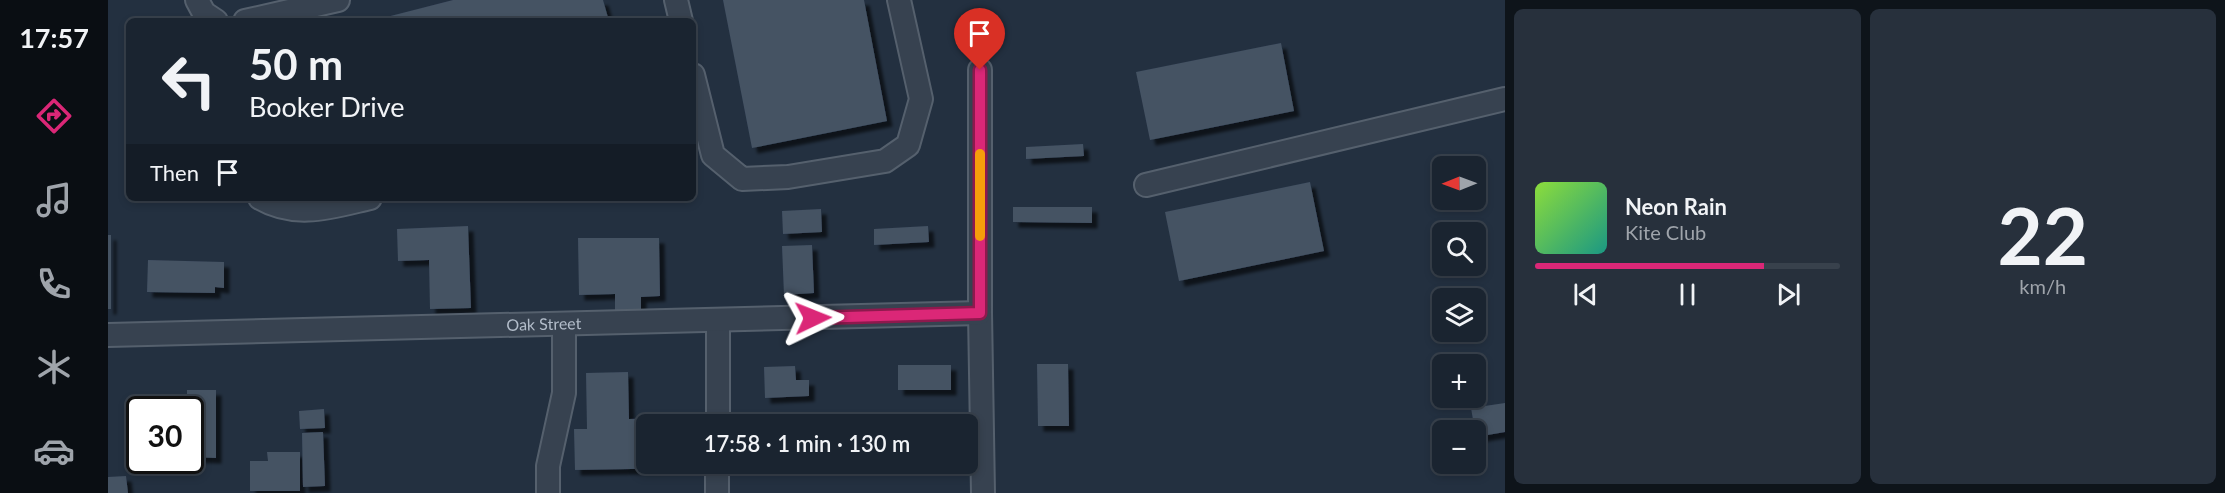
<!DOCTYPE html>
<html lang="en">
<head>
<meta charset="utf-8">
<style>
  body { margin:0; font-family:Lato,sans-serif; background:#27303c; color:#f1f3f6; height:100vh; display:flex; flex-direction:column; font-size:22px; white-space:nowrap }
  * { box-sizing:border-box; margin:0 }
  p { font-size:20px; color:#9fa4ab }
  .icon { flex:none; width:33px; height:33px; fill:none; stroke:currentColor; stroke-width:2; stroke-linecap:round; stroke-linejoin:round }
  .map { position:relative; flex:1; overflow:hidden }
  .sheet { display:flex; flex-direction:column; gap:9px; padding:9px; background:#0e141a; width:720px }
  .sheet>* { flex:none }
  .top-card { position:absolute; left:18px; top:18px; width:570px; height:183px; border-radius:9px; box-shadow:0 3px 9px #0003,0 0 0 2px #38414c; background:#1a2430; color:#f1f3f6; overflow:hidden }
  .needle { width:39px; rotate:269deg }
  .controls { position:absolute; left:1324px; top:156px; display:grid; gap:12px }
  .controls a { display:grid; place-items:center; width:54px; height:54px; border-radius:9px; background:#1a2430; box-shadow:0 3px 9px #0003,0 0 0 2px #38414c; font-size:30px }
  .speed { position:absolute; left:18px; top:396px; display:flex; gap:12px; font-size:30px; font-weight:700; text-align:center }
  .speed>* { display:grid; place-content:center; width:78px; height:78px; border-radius:50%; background:#1a2430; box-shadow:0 3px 9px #0003,0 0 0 2px #38414c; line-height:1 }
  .speed .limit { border:3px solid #111; border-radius:9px; background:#fff; color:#111 }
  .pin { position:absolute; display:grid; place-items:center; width:51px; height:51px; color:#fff; margin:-62px -26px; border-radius:50% 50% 50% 0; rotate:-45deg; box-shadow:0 0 6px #0007 }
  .pin .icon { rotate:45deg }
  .me { position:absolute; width:66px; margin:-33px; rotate:88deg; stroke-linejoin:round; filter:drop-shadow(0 0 4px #0008) }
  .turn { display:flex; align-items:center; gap:21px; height:126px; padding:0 24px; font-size:27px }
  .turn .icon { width:78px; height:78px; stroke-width:2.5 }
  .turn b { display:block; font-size:42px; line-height:51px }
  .then { display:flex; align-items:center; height:57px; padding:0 24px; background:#0003; gap:12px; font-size:22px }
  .sheet .widget { flex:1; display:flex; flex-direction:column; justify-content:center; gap:9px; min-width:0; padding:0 21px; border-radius:9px; background:#27303c }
  .sheet .dial { align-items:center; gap:0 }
  .dial b { font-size:78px; line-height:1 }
  .song { display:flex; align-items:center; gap:18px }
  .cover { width:72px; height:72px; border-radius:9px; background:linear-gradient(135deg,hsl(90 70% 55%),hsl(170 70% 35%)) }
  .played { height:6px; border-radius:3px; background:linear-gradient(90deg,#db2777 75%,#38414c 75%) }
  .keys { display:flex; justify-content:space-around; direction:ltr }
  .sheet .tiles { flex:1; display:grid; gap:9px; grid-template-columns:repeat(2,1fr) }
  .trip { position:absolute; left:528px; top:414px; width:342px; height:60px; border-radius:9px; background:#1a2430; box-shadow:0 3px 9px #0003,0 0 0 2px #38414c; font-weight:600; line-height:60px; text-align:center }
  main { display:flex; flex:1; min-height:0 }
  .tabs { display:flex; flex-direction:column; width:108px; justify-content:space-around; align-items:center; background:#0a0e13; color:#9fa4ab }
  .tabs .icon { width:42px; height:42px }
  .tabs .on { color:#db2777 }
  .tabs b { font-size:27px; color:#f1f3f6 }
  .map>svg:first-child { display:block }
  .building { fill:#445264; filter:url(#shadow) }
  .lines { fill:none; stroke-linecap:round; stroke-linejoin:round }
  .minor-casing { stroke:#55606d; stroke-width:26 }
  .minor { stroke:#374250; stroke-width:22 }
  .route-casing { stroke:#8e194d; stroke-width:15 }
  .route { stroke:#db2777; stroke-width:10 }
  .slow { stroke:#f59e0b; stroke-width:10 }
  .labels { text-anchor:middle; stroke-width:6; stroke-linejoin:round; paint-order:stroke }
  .street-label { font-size:16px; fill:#b3bdca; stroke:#1c2735 }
</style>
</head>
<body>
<main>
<nav class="tabs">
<b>17:57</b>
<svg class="icon on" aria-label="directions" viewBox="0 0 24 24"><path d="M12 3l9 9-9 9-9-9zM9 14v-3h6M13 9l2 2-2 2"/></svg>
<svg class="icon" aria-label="music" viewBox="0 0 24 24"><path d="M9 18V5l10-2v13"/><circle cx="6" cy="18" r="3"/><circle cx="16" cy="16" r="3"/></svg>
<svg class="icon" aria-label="phone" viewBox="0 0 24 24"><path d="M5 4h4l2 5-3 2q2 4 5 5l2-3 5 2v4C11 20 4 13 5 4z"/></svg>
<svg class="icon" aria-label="climate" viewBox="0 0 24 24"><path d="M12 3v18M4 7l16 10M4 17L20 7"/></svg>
<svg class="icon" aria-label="car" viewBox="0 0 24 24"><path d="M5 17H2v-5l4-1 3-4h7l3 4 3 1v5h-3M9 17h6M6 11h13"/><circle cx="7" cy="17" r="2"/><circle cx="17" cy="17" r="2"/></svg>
</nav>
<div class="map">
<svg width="1397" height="493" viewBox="0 0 1397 493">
  <defs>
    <filter id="shadow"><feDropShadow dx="5.5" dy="5.5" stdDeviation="1.5" flood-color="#0009"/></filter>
  </defs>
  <rect width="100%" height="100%" fill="#233040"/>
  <path class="building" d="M345,0H495L501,21H263Z
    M615,0H756L779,121L644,148Z
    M1173,43L1186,111L1042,140L1028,72Z
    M975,144L976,156L918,159V147Z
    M1202,182L1216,251L1071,281L1057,212Z
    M905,207H984V223L905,222Z
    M713,209L714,232L675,234L674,211Z
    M360,226L363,308L322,309L321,260L290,261L289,229Z
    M820,226L821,242L766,245V229Z
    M0,235H3V309H0Z
    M470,238H551L552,296L533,297V315H507V294L471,295Z
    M704,245L706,293L676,295L674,246Z
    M40,260L116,262V288L107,287V293L39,292Z
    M929,364H960L961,426H930Z
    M790,365H843V390H790Z
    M687,366L688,380H701V396L657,398L656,367Z
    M520,372L521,419L578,418L579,424H538V464H579V468L467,470L466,429H479L478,373Z
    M79,390H108V458L82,457V410H79Z
    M1397,403V432L1368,437L1363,408Z
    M216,409L217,428L192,429L191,411Z
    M215,432L217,486L195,487L194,433Z
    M159,452H192V491H142V461H160Z
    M18,476L20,493H0V477Z"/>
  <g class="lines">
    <defs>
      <g id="minor">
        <path d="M89,0L96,13L108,21"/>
        <path d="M568,0L573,21"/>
        <path d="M137,21L230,0"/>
        <path d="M872,70V313L875,493"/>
        <path d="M585,75L605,155L634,179L680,177L777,161L800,145L813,99L791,0"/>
        <path d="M1038,185L1397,99"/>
        <path d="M152,198C188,219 223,207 262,198"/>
        <path d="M610,321V424"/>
        <path id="s1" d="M0,335L872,313"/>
        <path d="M440,493V466L456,393V325"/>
        <path d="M609,493V464"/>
      </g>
    </defs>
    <use href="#minor" class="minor-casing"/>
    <use href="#minor" class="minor"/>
  </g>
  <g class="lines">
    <defs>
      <path id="route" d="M705,318L872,313V70"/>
    </defs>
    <use href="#route" class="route-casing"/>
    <use href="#route" class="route"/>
    <path class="slow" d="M872,236V154"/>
  </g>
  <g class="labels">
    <g class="street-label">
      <text dy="6" stroke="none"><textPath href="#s1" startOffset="436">Oak Street</textPath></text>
    </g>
  </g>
</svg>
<div class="controls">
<a><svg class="needle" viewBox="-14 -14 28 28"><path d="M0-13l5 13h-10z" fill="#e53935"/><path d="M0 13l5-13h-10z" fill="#9fa4ab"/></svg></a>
<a><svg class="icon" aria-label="search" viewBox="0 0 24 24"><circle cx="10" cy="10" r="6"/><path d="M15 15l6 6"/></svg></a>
<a><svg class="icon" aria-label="layers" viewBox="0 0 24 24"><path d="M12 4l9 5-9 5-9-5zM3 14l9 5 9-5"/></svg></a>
<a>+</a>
<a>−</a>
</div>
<div class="speed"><div class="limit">30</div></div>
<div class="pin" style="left:872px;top:70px;background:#d93025"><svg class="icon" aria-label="arrive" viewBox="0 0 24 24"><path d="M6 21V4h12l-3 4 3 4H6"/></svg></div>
<svg class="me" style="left:705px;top:318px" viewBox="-20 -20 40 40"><path d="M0-17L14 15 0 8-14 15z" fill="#db2777" stroke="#fff" stroke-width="4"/></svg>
<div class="trip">17:58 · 1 min · 130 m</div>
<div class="top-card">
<div class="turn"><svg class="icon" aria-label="left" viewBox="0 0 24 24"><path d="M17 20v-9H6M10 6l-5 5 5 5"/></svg><div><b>50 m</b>Booker Drive</div></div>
<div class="then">Then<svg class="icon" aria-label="arrive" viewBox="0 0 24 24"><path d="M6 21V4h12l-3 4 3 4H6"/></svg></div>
</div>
</div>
<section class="sheet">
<div class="tiles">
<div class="widget">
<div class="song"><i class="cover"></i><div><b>Neon Rain</b><p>Kite Club</p></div></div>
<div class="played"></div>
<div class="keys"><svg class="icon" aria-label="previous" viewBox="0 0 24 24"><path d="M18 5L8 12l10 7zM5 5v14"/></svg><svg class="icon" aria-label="pause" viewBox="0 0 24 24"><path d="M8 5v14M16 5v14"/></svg><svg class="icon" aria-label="next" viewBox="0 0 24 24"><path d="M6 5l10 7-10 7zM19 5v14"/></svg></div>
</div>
<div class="widget dial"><b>22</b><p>km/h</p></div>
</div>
</section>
</main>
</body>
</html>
